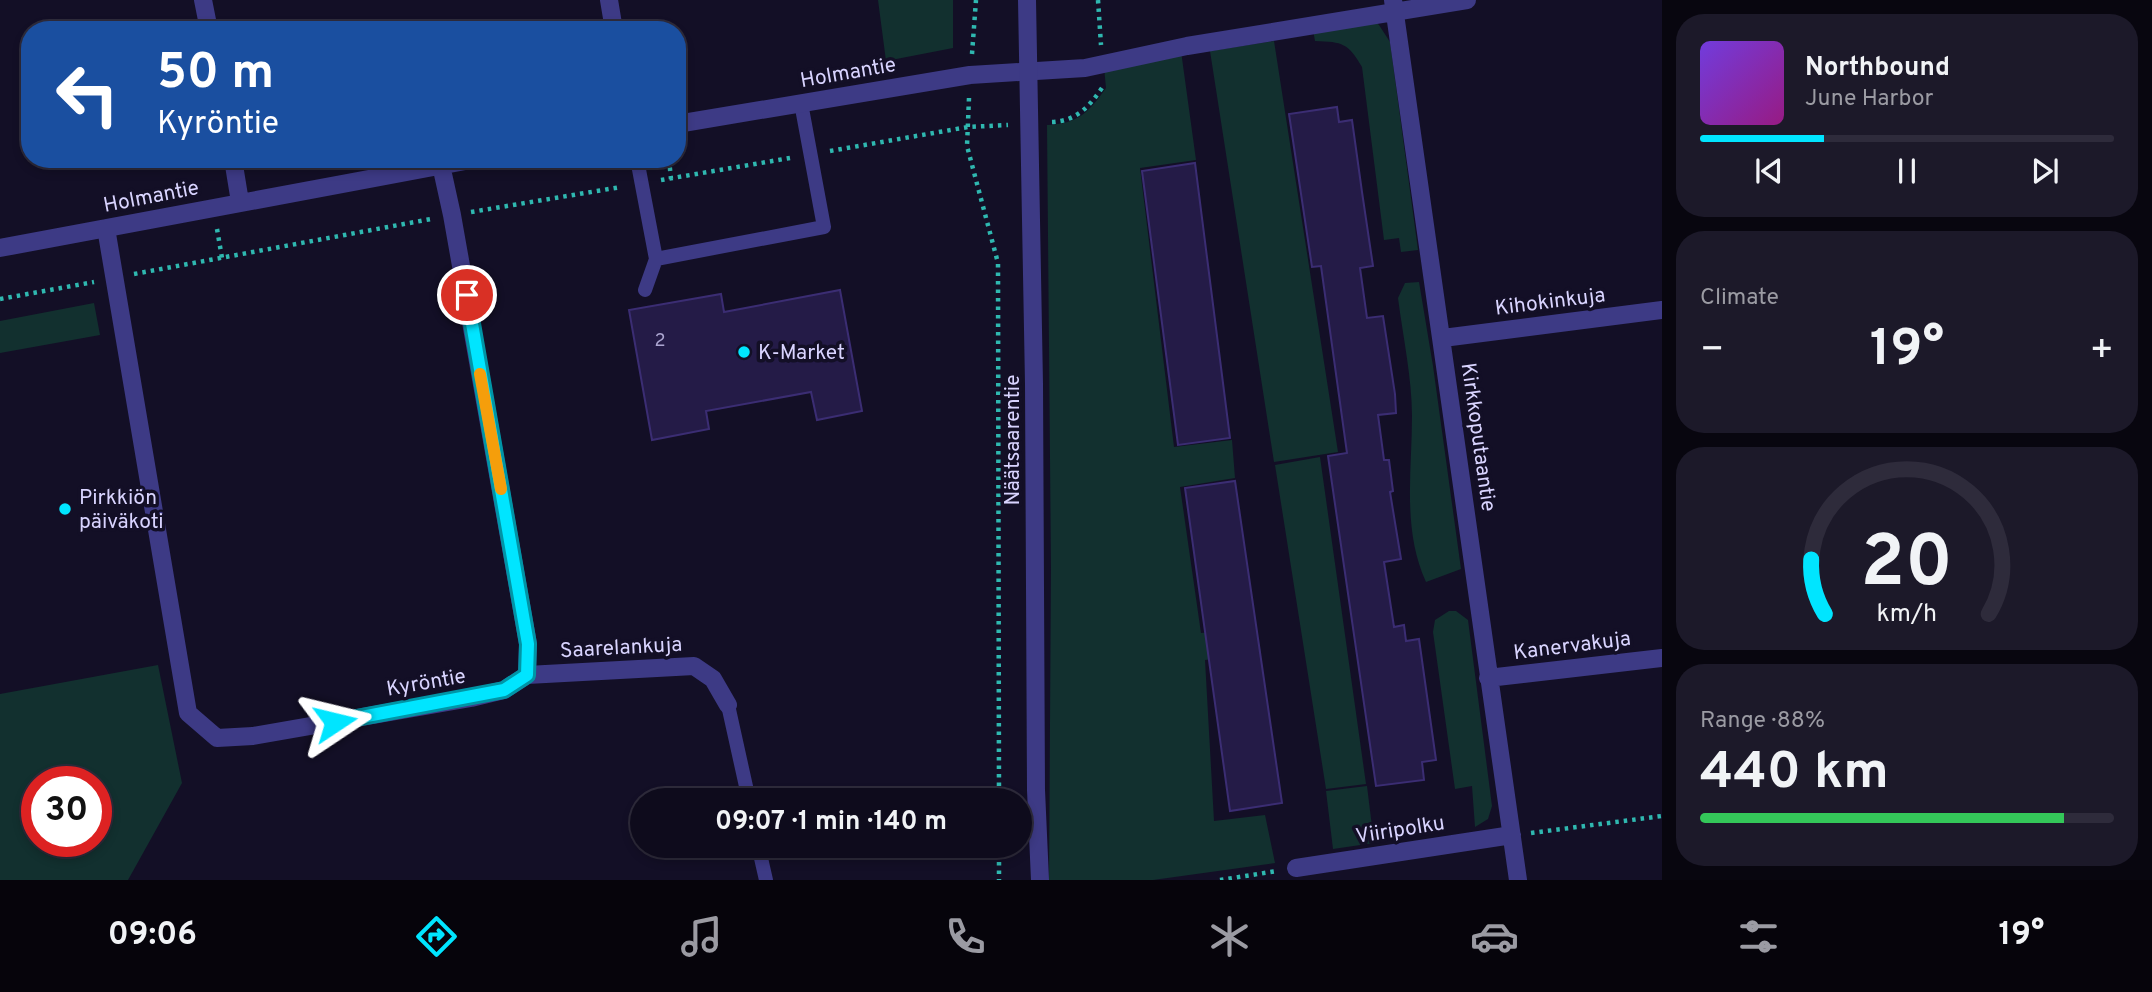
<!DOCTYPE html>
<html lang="en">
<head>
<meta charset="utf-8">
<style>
  body { margin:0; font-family:Overpass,sans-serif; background:#1c1929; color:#f1f3f6; height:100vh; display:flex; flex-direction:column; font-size:26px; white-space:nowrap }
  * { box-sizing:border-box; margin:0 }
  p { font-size:23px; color:#9b9ba3 }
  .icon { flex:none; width:38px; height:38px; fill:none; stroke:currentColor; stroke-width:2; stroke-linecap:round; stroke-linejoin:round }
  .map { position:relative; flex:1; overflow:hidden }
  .drawer { display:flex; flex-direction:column; gap:14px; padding:14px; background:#08060f; width:490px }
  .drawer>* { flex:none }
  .banner { position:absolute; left:21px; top:21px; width:665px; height:147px; border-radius:28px; box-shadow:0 4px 10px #0003,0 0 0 2px #2e2b3b; background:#1a4fa0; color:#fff; overflow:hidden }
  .speed { position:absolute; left:21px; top:766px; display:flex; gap:14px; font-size:35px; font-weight:700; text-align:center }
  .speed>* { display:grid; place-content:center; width:91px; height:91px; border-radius:50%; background:#0e0b1c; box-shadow:0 4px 10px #0003,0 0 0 2px #2e2b3b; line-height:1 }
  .speed .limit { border:10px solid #d22; background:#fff; color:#111 }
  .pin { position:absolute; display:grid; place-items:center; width:60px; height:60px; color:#fff; margin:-30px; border:4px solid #fff; border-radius:50%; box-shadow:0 2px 7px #0007 }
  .me { position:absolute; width:77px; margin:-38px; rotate:80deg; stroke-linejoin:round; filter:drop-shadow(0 0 5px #0008) }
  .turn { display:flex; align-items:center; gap:24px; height:147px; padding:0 21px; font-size:32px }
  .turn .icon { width:91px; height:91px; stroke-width:2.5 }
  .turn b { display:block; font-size:49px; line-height:60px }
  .big { font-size:52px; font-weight:700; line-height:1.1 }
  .drawer .card { flex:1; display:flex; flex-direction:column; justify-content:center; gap:10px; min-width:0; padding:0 24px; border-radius:28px; background:#1c1929 }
  .drawer .dial { align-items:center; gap:0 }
  .dial svg { height:182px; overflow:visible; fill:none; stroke:#2e2b3b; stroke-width:7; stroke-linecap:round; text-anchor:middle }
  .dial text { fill:#f1f3f6; stroke:none }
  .song { display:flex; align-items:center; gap:21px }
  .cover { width:84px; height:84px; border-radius:10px; background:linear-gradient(135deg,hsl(260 70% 55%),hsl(310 70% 35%)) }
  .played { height:7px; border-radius:4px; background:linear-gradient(90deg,#00e5ff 30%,#2e2b3b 30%) }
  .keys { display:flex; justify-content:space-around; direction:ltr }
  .heat { display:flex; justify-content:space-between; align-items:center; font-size:38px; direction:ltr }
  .charge { height:10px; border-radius:5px; background:linear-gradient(90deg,#34c759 88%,#2e2b3b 0) }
  .trip { position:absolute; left:630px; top:788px; width:402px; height:70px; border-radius:35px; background:#0e0b1c; box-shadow:0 4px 10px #0003,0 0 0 2px #2e2b3b; font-weight:700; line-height:70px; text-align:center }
  .tab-bar { display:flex; height:112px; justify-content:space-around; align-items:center; background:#06040b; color:#9b9ba3 }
  .tab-bar .icon { width:49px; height:49px }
  .tab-bar .on { color:#00e5ff }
  .tab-bar b { font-size:32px; color:#f1f3f6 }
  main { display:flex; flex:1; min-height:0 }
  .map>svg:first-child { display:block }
  .green { fill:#12302f; fill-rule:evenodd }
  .building { fill:#241b47; stroke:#3b2d73; stroke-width:2 }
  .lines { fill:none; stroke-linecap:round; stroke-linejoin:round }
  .path { stroke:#2fb8b0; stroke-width:4.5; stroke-dasharray:3.5 5; stroke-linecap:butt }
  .service { stroke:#3d3a85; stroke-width:14 }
  .minor { stroke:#3d3a85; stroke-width:18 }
  .tertiary { stroke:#3d3a85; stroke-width:18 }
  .route-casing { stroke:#0095a6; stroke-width:18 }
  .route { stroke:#00e5ff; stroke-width:12 }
  .slow { stroke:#f59e0b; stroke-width:12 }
  .poi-dot { fill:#00e5ff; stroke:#130f26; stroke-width:2.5 }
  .labels { text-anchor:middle; stroke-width:7; stroke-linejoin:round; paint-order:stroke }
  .number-label { font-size:18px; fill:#aca6d1 }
  .street-label { font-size:21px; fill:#d9d4ff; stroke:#130f26 }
  .poi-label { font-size:21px; fill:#d9d4ff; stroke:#130f26; text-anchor:start }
</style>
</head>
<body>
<main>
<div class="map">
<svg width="1662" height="880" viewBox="0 0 1662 880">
  <rect width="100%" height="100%" fill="#130f26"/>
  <path class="green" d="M878,0H953V48L886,61Z
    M1373,20L1379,25L1390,42L1418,250L1401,252L1399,238L1384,240L1362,67C1348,43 1343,42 1315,41L1313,30Z
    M1274,41L1338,452L1274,462L1210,51Z
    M1181,51L1196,160L1140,168L1174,447L1232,440L1235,478L1180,487L1201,633L1256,628L1261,653L1205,660L1214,821L1265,815L1275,863L1153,880H1049L1051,568L1047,125C1078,124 1089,112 1106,88L1104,67Z
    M1419,282L1433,366L1461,569L1426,582C1402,529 1412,472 1412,416C1412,378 1403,337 1398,298L1405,283Z
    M94,303L100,335L0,353V321Z
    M1320,457L1366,784L1326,789L1275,465Z
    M1449,611H1456L1468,620L1492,806L1488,819L1475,827L1472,786L1455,789L1433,632L1435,620Z
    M158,665L182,783L128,880H0V694ZM37,782H96V842H37Z
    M1367,786L1374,843L1333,849L1326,791Z"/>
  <path class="building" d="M1337,107L1339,122L1352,120L1362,192L1373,266L1360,268L1367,318L1383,316L1395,394L1396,413L1378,415L1384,460H1389L1393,491L1390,492L1401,559L1384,562L1394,627L1404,625L1406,641L1419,639L1436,760L1422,762L1424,780L1376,786L1328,456L1347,453L1321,266L1312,267L1289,114Z
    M1195,163L1230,438L1178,445L1142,171Z
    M840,290L862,411L817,420L811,392L706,411L709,429L652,440L629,310L721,294L724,312Z
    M1235,481L1282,803L1230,811L1185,488Z"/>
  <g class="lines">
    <path class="path" d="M1098,0L1101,45
      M972,54L976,0
      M969,98L967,146L998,263L999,800
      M1052,122C1076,121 1089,107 1102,88
      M830,151L968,127L1008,125
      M669,159L671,179
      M661,180L790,158
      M471,212L621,187
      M217,229L222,258
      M134,274L431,219
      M0,299L94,282
      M1531,833L1662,816
      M999,845V880
      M1220,880L1277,871"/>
    <path class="service" d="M637,159L656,259L824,227L801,103
      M645,290L656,259
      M728,705L749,800
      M758,845L766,880"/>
    <path class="minor" d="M203,0L209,30
      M609,0L614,30
      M1393,0L1518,880
      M677,124L970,75L1085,68L1187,46L1467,0
      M233,159L240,202
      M106,228L188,713L217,738L253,736L471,698L504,690L527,675L528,644L452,215L441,165
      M0,248L476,159
      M1443,338L1662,310
      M527,675L694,666L713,679L728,705
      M1488,678L1662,658
      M1296,868L1512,835"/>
    <path class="tertiary" d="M1027,0L1034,384L1036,790L1040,880"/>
  </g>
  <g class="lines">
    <defs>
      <path id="route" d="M335,722L504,690L527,675L528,644L467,295"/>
    </defs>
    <use href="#route" class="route-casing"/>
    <use href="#route" class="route"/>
    <path class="slow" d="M480,374L501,489"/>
  </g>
  <g class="poi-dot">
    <circle cx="744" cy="352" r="7"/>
    <circle cx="65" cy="509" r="7"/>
  </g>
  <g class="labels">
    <g class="number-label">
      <text x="660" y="346">2</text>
    </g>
    <g class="street-label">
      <text transform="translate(848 72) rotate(-10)" y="7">Holmantie</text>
      <text transform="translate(151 196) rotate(-11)" y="7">Holmantie</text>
      <text transform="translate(1550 301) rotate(-7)" y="7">Kihokinkuja</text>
      <text transform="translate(1479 437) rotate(82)" y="7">Kirkkoputaantie</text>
      <text transform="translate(1012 440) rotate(-90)" y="7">Näätsaarentie</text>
      <text transform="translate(1572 645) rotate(-7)" y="7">Kanervakuja</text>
      <text transform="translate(621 647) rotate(-3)" y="7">Saarelankuja</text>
      <text transform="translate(426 682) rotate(-10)" y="7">Kyröntie</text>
      <text transform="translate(1400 829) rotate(-9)" y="7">Viiripolku</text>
    </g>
    <g class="poi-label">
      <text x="758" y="359">K-Market</text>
      <text x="79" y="504">Pirkkiön<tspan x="79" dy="24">päiväkoti</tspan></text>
    </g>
  </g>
</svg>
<div class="speed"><div class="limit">30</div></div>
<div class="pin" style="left:467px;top:295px;background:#d93025"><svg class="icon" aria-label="arrive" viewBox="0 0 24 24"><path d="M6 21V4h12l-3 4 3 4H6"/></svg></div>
<svg class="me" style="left:335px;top:722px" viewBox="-20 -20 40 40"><path d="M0-17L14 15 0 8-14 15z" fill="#00e5ff" stroke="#fff" stroke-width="4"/></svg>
<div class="trip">09:07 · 1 min · 140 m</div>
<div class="banner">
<div class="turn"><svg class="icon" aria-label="left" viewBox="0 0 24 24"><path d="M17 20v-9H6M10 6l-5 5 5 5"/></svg><div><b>50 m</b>Kyröntie</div></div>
</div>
</div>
<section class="drawer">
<div class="card">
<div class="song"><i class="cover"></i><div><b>Northbound</b><p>June Harbor</p></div></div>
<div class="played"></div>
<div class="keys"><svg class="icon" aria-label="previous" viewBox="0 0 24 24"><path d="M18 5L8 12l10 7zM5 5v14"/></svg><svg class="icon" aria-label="pause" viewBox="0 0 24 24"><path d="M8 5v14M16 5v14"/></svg><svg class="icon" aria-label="next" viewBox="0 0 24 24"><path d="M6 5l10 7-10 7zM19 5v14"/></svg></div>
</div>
<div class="card"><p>Climate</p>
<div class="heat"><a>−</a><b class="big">19°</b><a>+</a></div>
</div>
<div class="card dial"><svg viewBox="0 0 100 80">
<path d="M14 69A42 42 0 1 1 86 69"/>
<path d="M14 69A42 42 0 0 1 8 45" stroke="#00e5ff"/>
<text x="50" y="56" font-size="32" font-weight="700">20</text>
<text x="50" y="72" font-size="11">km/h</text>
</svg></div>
<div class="card"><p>Range · 88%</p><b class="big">440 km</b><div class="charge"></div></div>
</section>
</main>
<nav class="tab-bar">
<b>09:06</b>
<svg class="icon on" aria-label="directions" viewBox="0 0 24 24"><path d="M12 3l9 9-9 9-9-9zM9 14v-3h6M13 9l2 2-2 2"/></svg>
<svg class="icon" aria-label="music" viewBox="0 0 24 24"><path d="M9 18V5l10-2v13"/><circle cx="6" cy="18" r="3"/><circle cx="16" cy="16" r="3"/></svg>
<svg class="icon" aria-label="phone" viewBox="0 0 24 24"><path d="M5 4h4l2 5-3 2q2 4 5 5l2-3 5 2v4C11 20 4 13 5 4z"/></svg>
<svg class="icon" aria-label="climate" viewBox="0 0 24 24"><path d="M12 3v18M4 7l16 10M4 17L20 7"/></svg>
<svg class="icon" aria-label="car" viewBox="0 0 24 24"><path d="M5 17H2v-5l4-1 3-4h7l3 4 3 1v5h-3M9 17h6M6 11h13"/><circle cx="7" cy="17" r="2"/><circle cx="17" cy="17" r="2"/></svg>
<svg class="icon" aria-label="filters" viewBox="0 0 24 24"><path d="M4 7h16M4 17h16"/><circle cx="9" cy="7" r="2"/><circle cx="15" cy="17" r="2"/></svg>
<b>19°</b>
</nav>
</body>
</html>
